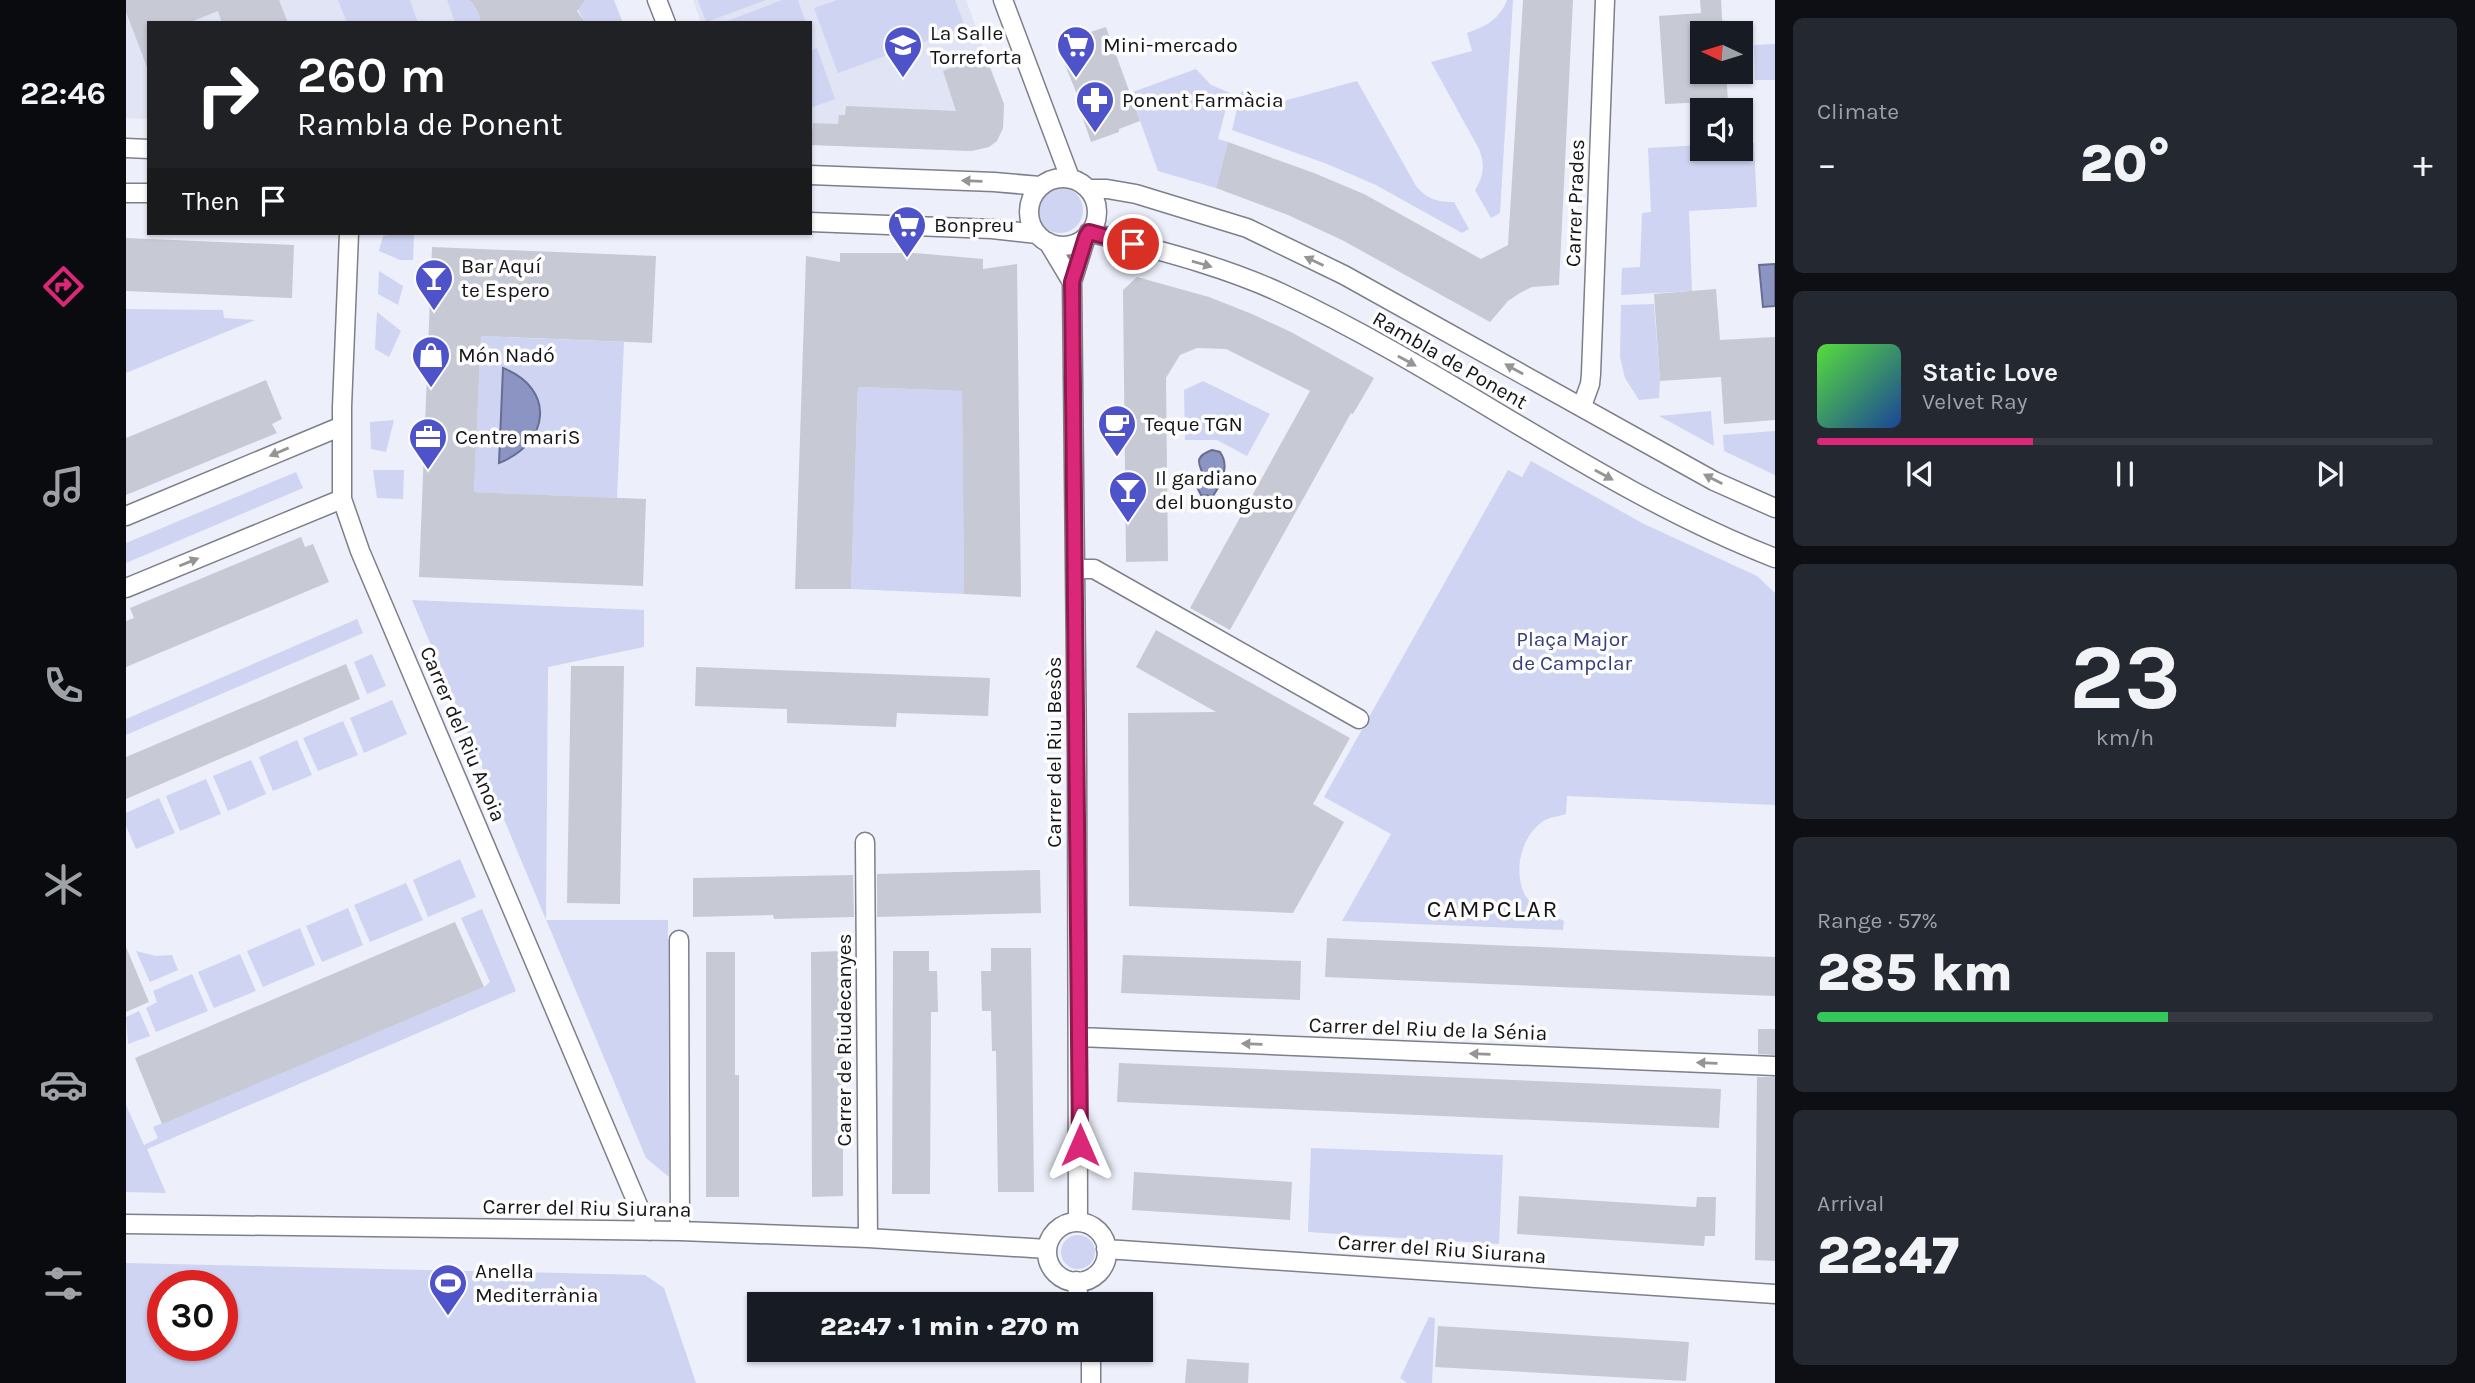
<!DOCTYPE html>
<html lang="en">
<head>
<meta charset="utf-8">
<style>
  body { margin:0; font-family:Karla,sans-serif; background:#242831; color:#f1f3f6; height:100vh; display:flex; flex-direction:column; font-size:26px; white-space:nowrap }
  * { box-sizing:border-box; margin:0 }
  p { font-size:23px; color:#9ea1a6 }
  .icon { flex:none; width:38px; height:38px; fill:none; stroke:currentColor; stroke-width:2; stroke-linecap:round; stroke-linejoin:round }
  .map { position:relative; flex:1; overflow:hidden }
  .sheet { display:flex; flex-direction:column; gap:18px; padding:18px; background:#0d0f14; width:700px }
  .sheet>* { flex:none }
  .banner { position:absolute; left:21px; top:21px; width:665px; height:214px; border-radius:0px; box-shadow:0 2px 5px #0004; background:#202124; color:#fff; overflow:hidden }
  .needle { width:46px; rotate:274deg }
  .controls { position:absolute; left:1564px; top:21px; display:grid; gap:14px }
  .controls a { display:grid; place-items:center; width:63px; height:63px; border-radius:0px; background:#171b24; box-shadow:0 2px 5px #0004; font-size:35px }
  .speed { position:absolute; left:21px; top:1270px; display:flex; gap:14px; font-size:35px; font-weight:700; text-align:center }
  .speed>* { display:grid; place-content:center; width:91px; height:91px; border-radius:50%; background:#171b24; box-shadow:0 2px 5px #0004; line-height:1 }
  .speed .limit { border:10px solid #d22; background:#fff; color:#111 }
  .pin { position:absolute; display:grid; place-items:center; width:60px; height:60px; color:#fff; margin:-30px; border:4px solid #fff; border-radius:50%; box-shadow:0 2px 7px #0007 }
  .me { position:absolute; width:77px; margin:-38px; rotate:0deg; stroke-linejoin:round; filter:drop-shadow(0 0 5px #0008) }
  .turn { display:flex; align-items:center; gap:24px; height:147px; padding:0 35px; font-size:32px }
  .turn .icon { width:91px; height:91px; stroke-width:2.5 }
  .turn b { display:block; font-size:49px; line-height:60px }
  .then { display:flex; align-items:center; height:66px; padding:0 35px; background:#0003; gap:14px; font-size:26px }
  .big { font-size:52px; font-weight:800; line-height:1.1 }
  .sheet .tile { flex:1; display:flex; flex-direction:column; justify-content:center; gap:10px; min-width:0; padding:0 24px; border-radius:10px; background:#242831 }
  .sheet .dial { align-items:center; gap:0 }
  .dial b { font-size:91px; line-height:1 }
  .song { display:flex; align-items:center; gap:21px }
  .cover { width:84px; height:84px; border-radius:10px; background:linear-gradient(135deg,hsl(110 70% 55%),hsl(220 70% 35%)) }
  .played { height:7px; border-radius:4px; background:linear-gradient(90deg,#db2777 35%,#363941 35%) }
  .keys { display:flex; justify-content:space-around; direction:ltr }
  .heat { display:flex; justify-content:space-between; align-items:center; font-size:38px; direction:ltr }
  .charge { height:10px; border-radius:5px; background:linear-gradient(90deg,#34c759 57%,#363941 0) }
  .trip { position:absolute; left:621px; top:1292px; width:406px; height:70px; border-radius:0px; background:#171b24; box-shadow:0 2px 5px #0004; font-weight:800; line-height:70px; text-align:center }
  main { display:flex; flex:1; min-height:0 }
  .tab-bar { display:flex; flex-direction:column; width:126px; justify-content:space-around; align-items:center; background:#090b0e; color:#9ea1a6 }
  .tab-bar .icon { width:49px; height:49px }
  .tab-bar .active { color:#db2777 }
  .tab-bar b { font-size:32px; color:#f1f3f6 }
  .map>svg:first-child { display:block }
  .built { fill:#e0e4f4 }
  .green { fill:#ced4f2; fill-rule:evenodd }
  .water { fill:#8b94c2; stroke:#676e8f; stroke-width:2 }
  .building { fill:#c7cad4 }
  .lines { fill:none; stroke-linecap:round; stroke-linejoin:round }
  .street-casing { stroke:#7d7f89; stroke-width:21 }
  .street { stroke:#fff; stroke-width:18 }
  .oneway { fill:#959597 }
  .route-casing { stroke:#8e194d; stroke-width:18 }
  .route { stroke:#db2777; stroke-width:12 }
  .labels { text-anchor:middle; stroke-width:7; stroke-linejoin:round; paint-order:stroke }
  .poi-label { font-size:21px; fill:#141418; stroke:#fdfdfd; text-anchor:start }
  .street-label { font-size:21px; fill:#141418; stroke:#fdfdfd }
  .park-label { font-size:21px; fill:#373d78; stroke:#fdfdfd }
  .quarter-label { font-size:24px; letter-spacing:2px; fill:#141418; stroke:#fdfdfd }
</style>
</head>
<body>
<main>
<nav class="tab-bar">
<b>22:46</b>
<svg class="icon active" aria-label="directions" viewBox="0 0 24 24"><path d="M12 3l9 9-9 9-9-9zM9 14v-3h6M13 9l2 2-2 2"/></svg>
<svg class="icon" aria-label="music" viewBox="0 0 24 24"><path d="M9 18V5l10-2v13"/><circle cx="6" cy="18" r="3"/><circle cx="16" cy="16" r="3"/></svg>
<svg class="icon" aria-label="phone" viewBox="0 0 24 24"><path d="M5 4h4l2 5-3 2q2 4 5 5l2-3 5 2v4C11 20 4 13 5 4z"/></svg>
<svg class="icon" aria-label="climate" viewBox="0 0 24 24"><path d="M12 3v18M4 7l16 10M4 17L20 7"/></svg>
<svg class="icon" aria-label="car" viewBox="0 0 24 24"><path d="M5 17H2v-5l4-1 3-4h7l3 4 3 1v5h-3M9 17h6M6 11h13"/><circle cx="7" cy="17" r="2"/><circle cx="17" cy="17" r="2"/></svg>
<svg class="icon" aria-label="filters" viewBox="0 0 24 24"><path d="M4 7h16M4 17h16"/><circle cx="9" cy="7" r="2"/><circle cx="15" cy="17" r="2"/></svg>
</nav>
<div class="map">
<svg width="1649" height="1383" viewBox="0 0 1649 1383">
  <rect width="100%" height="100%" fill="#edf0fa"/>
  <path class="built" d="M0,0H321L329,23H23V119L0,118Z
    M567,0H840L878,104L877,128L871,141L863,147L846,151L684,145V23H575Z"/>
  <path class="green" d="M212,0H284L292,23H221Z
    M321,0H347L345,2L353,14L354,23H329Z
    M446,0H488L497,23H456L458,20Z
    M572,0H640L580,22Z
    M656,0H672L680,23H596Z
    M711,0H829L839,27L712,73L688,8Z
    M1381,0H1387L1374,213L1365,218L1349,190C1358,175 1359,165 1353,149L1305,62L1346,51L1341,33C1359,27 1374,19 1381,0Z
    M1649,44V80H1629L1628,45Z
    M691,48L709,99L684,108V51Z
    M1070,69L1085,85L1104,93L1092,139L1102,142L1090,188L1032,171L1004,93Z
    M1231,81L1290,186C1301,199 1311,202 1328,202L1343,229L1336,233L1250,185L1201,164L1106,130L1115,92L1122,90L1128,109Z
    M1615,143H1628L1631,207L1563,211L1566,291L1495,295L1496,268L1514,267L1516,213L1525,212L1522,148L1577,145V149H1615Z
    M911 210a23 23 0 1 1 46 0a23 23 0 1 1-46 0Z
    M270,234L288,235L287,260H274L253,251L257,236Z
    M253,271L277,286L272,305L252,294Z
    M1528,304L1534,381L1533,398L1513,400L1499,378L1494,357L1495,305Z
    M0,309L97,310L98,318L129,320L0,373Z
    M251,312L275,331L263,357L249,349Z
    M355,336L498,342L491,498L348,492Z
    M1077,381L1144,414L1121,456L1091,440H1059L1058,390Z
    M732,387L836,391L838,594L725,589Z
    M1585,411L1588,446L1533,416Z
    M268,420L260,452L245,449L244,422Z
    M1649,431V475L1598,451L1597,435Z
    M1405,461L1518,524L1631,576L1649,593V805L1441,796L1440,814C1434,816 1425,817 1419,820C1396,834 1387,869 1398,893C1405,908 1425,915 1438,921L1437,930L1216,921L1265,834L1198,797L1382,470L1396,477Z
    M247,470H278L277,499L251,498Z
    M170,472L177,488L0,563V543Z
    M286,600L518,610V647L422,667L420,920H542L543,1177L520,1158Z
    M231,619L237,633L0,735V719Z
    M246,654L260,686L241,694L228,662Z
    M266,700L281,734L238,753L224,718Z
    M217,721L232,755L192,771L177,738Z
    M171,740L186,775L147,791L133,757Z
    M125,760L140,794L102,811L87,776Z
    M80,779L95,814L54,831L40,796Z
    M33,798L49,833L10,849L0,826V813Z
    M334,859L350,897L302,917L287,880Z
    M280,883L297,920L244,942L228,905Z
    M222,908L237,945L196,962L180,926Z
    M356,909L390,991L21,1149L40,1193L0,1192V1105L18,1145L32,1138L27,1127L358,987L364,982L335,918Z
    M174,928L189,965L137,987L121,951Z
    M10,951L30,956L46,955L52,970L24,982Z
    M114,954L130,991L88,1008L72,972Z
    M66,974L82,1011L30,1032L20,1008L31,1002L27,991Z
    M13,1011L24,1036L2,1044L0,1017Z
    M1185,1148L1377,1155L1373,1244L1182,1232Z
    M935 1252a17 17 0 1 1 34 0a17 17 0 1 1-34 0Z
    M0,1263L519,1275L538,1288L570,1383H0ZM37,1286H96V1346H37Z
    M1303,1317L1309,1318L1306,1383H1281L1274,1378Z"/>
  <path class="water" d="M1649,264V306L1637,307L1633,265Z
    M377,368C430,389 424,443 373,463Z
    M1086,450L1094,452C1104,466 1096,483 1087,496L1075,495L1069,483L1077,474C1071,461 1070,456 1086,450Z"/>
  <path class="building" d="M0,0H153L162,23H96L92,11L62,23H23V67H21L0,12Z
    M344,0H459L451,11L460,23H354L353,14Z
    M1397,0H1447L1433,285L1406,287L1394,293L1382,301L1364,322L1216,240L1162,215L1090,188L1102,142L1188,173L1238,194L1355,259L1382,245Z
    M1574,0H1595L1597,33H1577V72H1600L1602,101L1539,104L1533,16L1575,13Z
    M980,27L1014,121L993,129V132L965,142L954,110L957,109L930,43Z
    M859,55L878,104L877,128L871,141L863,147L845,151L685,145L687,123L712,124L713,115H719L720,106L830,111L817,71Z
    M0,238L168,245L166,298L0,291Z
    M306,247L530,256L526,343L355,336L348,492L520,499L517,586L293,577Z
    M714,253H789L857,259V269L891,264L895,597L838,594L836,391L732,387L725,589H669L680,256L714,262Z
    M1011,277L1083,297L1126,314L1165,332L1248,378L1227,414L1225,413L1104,630L1064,608L1184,391L1100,349L1071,348L1054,355L1040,378L1042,561L1000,562L997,290Z
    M1590,289L1594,340L1649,337V420L1598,424L1595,377L1534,381L1528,294Z
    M140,380L156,419L146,424L151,433L0,495V438Z
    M175,537L179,547L187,544L203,582L0,667V621L8,618L4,608Z
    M1030,630L1224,738L1187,804L1218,822L1167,913L1003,906L1002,713L1090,712L1010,667Z
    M220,664L234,699L0,799V757Z
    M445,666H498L494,904L441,903Z
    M570,667L864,678L862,716L771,713L770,727L661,723V709L569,706Z
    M914,870L915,913L751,917V874Z
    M727,875L728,917L648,919L647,915L567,917V878Z
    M329,922L358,987L36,1124L9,1058Z
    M1201,938L1649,957V996L1199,977Z
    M0,947L23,1002L0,1012Z
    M865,948H905L908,1192H872L870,1051H866L865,1011H856L855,971H865Z
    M717,951V1196L686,1197L685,952Z
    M767,951H803V971H811L812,1012H805L804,1194H766Z
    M580,952H609V1075H613V1197H580Z
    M997,955L1175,961L1174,1000L995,993Z
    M1632,1029H1649V1055L1632,1054Z
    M993,1063L1595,1089L1593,1128L991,1102Z
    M1631,1077H1649V1261L1629,1260Z
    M1008,1172L1166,1182L1164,1220L1006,1210Z
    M1393,1196L1570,1207L1571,1197H1590L1589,1236H1579L1578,1246L1391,1234Z
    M1312,1326L1563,1342L1560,1381L1309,1367Z
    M1061,1359L1123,1363L1122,1383H1059Z"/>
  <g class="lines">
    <defs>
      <path id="street" d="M531,0L540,23
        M877,0L944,178
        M0,148L23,149
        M684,175L868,182L914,186
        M903 212a34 34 0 1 1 68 0a34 34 0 1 1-68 0Z
        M963,189H981L1010,194L1121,228L1218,275L1588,481L1649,508
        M0,193H23
        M684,222L866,229L911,234
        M963,232C1027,249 1095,265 1155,293C1325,372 1474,490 1649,558
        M223,233L216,407V499L234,551L523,1231
        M922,242L946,282
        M1456,406L1464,384L1465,374L1479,0
        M0,516L216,426
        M949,569H968L1233,719
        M0,588L216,499
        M739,842L742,1238
        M553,940L554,1231
        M953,1037L1649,1066
        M952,1222L951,761L946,282L960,237
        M921 1252a30 30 0 1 1 60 0a30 30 0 1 1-60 0Z
        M0,1224L554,1231L742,1238L921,1249
        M980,1249L1649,1294
        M950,1281L954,1304
        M965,1349V1383"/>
    </defs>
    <use href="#street" class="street-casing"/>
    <use href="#street" class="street"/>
  </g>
  <defs><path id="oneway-solid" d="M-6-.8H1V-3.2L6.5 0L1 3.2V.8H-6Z" transform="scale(1.75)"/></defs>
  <g class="oneway">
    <use href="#oneway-solid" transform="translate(846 181) rotate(-178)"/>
    <use href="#oneway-solid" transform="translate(1188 261) rotate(-155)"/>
    <use href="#oneway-solid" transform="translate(1076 264) rotate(16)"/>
    <use href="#oneway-solid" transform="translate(1281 361) rotate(29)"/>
    <use href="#oneway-solid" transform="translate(1388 369) rotate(-151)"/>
    <use href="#oneway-solid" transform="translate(153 452) rotate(157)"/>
    <use href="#oneway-solid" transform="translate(1478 475) rotate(29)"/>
    <use href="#oneway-solid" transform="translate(1587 479) rotate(-153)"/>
    <use href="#oneway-solid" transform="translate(63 562) rotate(-22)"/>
    <use href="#oneway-solid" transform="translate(1126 1044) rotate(-178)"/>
    <use href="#oneway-solid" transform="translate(1354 1054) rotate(-178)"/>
    <use href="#oneway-solid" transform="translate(1581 1063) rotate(-178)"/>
  </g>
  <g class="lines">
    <defs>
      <path id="route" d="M954,1145L946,282L960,237L963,232L1007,244"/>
    </defs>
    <use href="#route" class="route-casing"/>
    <use href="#route" class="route"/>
  </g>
  <defs>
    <symbol id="school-pin" viewBox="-11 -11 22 30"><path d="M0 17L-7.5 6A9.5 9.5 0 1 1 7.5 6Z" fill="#4f53c9" stroke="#fdfdfd"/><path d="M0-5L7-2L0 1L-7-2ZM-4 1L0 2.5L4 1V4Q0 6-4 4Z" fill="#fff"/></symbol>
    <symbol id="supermarket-pin" viewBox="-11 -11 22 30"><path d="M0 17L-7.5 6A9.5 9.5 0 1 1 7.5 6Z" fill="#4f53c9" stroke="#fdfdfd"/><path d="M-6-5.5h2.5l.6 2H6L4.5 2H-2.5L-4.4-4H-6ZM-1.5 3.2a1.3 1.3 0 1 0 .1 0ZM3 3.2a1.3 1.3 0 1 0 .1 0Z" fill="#fff"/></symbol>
    <symbol id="pharmacy-pin" viewBox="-11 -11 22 30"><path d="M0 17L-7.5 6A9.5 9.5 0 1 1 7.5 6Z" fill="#4f53c9" stroke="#fdfdfd"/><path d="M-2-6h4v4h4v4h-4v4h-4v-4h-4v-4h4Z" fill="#fff"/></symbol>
    <symbol id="bar-pin" viewBox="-11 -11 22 30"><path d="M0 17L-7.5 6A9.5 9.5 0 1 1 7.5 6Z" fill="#4f53c9" stroke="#fdfdfd"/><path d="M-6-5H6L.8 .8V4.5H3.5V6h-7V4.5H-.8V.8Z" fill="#fff"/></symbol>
    <symbol id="shop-pin" viewBox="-11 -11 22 30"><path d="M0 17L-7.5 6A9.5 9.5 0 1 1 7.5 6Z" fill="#4f53c9" stroke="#fdfdfd"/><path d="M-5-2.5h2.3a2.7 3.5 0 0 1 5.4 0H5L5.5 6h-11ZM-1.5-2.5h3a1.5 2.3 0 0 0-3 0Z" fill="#fff"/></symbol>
    <symbol id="cafe-pin" viewBox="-11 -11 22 30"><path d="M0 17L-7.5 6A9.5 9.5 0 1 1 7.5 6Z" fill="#4f53c9" stroke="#fdfdfd"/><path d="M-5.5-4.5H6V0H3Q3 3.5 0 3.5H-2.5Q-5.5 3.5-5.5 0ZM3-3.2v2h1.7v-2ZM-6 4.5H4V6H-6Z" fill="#fff"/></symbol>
    <symbol id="office-pin" viewBox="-11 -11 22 30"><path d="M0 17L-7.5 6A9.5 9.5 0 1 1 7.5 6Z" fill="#4f53c9" stroke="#fdfdfd"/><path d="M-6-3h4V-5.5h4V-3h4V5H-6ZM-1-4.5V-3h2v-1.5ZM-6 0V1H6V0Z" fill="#fff"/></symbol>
    <symbol id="stadium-pin" viewBox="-11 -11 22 30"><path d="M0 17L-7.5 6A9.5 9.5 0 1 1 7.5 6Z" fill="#4f53c9" stroke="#fdfdfd"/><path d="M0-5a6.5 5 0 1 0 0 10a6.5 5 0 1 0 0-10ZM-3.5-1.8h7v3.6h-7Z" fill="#fff"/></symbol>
  </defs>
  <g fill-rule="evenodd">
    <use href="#school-pin" x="755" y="23" width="44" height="60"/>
    <use href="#supermarket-pin" x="928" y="23" width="44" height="60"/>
    <use href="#pharmacy-pin" x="947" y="78" width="44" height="60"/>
    <use href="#supermarket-pin" x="759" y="203" width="44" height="60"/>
    <use href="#bar-pin" x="286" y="256" width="44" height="60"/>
    <use href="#shop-pin" x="283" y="333" width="44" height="60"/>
    <use href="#cafe-pin" x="969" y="402" width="44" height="60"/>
    <use href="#office-pin" x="280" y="415" width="44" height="60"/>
    <use href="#bar-pin" x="980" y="468" width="44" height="60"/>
    <use href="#stadium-pin" x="300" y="1261" width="44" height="60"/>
  </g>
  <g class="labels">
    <g class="poi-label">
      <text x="804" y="40">La Salle<tspan x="804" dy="24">Torreforta</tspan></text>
      <text x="977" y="52">Mini-mercado</text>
      <text x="996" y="107">Ponent Farmàcia</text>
      <text x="808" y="232">Bonpreu</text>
      <text x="335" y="273">Bar Aquí<tspan x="335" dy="24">te Espero</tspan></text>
      <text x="332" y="362">Món Nadó</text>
      <text x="1018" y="431">Teque TGN</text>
      <text x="329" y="444">Centre mariS</text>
      <text x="1029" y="485">Il gardiano<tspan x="1029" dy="24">del buongusto</tspan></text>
      <text x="349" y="1278">Anella<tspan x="349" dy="24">Mediterrània</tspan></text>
    </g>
    <g class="street-label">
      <text transform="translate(1449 203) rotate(-88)" y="7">Carrer Prades</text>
      <text transform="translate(1324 360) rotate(30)" y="7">Rambla de Ponent</text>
      <text transform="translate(337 734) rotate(67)" y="7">Carrer del Riu Anoia</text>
      <text transform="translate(928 752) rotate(-90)" y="7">Carrer del Riu Besòs</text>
      <text transform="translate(1302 1029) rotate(2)" y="7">Carrer del Riu de la Sénia</text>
      <text transform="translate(718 1040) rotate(-90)" y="7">Carrer de Riudecanyes</text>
      <text transform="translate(461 1208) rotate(1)" y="7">Carrer del Riu Siurana</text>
      <text transform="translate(1316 1249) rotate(4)" y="7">Carrer del Riu Siurana</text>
    </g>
    <g class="park-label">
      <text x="1446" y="646">Plaça Major<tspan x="1446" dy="24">de Campclar</tspan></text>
    </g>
    <g class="quarter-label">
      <text x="1367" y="917">CAMPCLAR</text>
    </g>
  </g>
</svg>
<div class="controls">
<a><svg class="needle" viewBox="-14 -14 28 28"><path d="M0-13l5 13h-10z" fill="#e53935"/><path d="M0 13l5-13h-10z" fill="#9ea1a6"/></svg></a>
<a><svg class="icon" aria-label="sound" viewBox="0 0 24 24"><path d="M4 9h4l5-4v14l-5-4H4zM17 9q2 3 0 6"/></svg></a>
</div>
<div class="speed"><div class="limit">30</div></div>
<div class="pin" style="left:1007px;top:244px;background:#d93025"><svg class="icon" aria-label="arrive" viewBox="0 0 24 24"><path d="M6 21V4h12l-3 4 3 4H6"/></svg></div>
<svg class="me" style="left:954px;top:1145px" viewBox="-20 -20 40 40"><path d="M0-17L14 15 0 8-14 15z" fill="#db2777" stroke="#fff" stroke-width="4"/></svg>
<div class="trip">22:47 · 1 min · 270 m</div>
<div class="banner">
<div class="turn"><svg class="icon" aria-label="right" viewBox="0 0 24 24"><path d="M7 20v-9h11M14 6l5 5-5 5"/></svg><div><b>260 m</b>Rambla de Ponent</div></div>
<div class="then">Then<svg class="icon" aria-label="arrive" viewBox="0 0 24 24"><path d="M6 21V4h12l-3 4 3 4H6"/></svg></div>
</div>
</div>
<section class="sheet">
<div class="tile"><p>Climate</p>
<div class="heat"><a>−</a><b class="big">20°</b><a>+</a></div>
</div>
<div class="tile">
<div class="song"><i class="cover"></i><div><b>Static Love</b><p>Velvet Ray</p></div></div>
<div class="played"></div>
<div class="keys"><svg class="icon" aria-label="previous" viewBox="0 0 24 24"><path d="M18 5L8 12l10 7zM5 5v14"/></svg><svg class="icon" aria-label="pause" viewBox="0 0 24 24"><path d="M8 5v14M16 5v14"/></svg><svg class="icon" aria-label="next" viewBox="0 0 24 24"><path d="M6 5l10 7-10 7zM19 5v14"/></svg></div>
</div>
<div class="tile dial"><b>23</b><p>km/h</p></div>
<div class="tile"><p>Range · 57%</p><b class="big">285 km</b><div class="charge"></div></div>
<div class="tile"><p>Arrival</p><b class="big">22:47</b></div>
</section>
</main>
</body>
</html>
